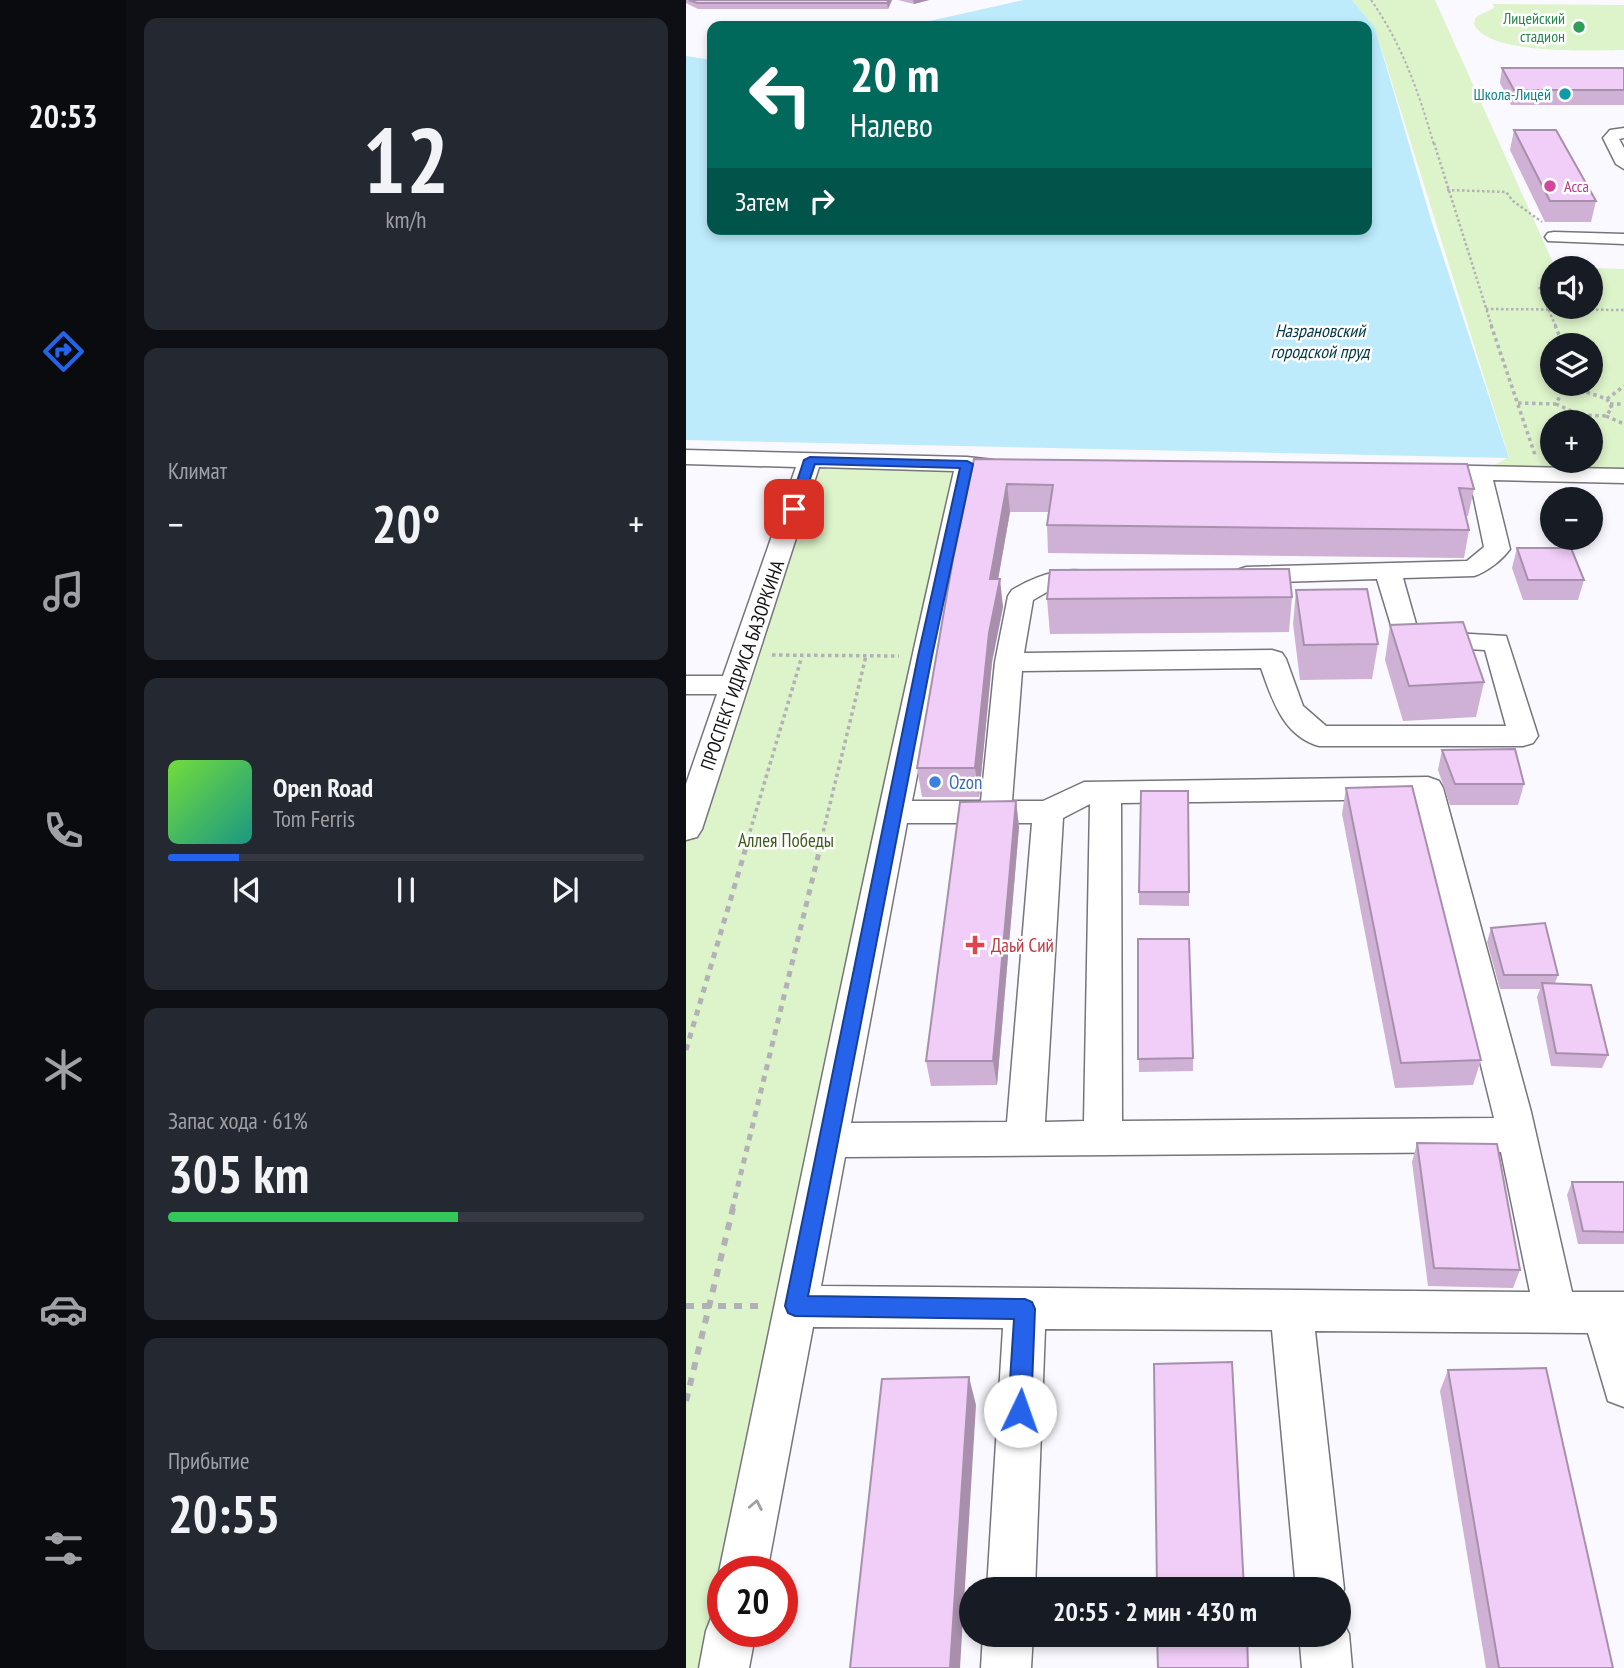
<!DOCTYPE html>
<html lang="ru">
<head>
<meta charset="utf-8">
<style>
  body { margin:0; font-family:"PT Sans Narrow",sans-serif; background:#242831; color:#f1f3f6; height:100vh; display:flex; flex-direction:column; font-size:26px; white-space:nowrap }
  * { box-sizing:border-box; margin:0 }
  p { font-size:23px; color:#9ea1a6 }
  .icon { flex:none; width:38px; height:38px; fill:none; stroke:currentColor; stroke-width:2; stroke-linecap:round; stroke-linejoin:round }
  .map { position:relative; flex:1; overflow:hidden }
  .drawer { display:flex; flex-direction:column; gap:18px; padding:18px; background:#0d0f14; width:560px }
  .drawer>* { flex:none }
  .hud { position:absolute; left:21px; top:21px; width:665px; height:214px; border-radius:14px; box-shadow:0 4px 10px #0003; background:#00695c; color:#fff; overflow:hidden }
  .tools { position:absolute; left:854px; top:256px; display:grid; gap:14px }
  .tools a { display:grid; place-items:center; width:63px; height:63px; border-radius:50%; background:#171b24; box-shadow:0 4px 10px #0003; font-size:35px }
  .speed { position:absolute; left:21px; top:1556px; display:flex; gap:14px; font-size:35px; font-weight:700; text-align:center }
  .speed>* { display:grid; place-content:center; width:91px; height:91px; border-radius:50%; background:#171b24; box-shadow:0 4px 10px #0003; line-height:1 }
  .speed .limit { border:10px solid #d22; background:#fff; color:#111 }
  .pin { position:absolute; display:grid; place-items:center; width:60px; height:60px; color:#fff; margin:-30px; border-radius:14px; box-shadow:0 4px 10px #0006 }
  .me { position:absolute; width:77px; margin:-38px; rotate:3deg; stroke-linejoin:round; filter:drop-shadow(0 0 5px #0008) }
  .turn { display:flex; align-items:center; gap:24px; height:147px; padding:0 28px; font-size:32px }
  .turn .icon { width:91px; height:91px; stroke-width:2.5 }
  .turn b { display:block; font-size:49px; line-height:60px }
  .then { display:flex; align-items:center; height:66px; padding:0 28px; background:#0003; gap:14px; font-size:26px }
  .big { font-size:52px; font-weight:800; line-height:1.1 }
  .drawer .tile { flex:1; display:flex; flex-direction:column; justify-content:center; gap:10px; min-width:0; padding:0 24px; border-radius:14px; background:#242831 }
  .drawer .dial { align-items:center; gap:0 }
  .dial b { font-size:91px; line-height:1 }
  .song { display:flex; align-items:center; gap:21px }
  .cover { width:84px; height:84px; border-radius:10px; background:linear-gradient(135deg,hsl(100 70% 55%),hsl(170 70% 35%)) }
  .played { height:7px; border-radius:4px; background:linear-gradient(90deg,#2563eb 15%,#363941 15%) }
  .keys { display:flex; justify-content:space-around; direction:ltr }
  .heat { display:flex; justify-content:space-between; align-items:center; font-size:38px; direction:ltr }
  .charge { height:10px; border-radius:5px; background:linear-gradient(90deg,#34c759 61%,#363941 0) }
  .trip { position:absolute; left:273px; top:1577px; width:392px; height:70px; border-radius:35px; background:#171b24; box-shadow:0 4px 10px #0003; font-weight:800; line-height:70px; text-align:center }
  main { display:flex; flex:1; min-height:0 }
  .menu { display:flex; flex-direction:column; width:126px; justify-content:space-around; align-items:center; background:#090b0e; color:#9ea1a6 }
  .menu .icon { width:49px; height:49px }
  .menu .current { color:#2563eb }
  .menu b { font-size:32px; color:#f1f3f6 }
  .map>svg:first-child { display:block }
  .green { fill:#ddf3ca; fill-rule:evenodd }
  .water { fill:#bdebfb }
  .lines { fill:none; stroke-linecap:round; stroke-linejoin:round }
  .minor-casing { stroke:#75757b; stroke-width:3 }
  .path-far4 { stroke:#b1b1b6; stroke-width:2; stroke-dasharray:2.5 2.5; stroke-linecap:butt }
  .path-far3 { stroke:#b1b1b6; stroke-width:2.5; stroke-dasharray:2.5 2.5; stroke-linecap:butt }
  .path-far2 { stroke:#b1b1b6; stroke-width:3.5; stroke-dasharray:3.5 3.5; stroke-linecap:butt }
  .path-far1 { stroke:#b1b1b6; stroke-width:5; stroke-dasharray:6 6; stroke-linecap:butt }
  .path { stroke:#b1b1b6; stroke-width:6; stroke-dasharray:8 8; stroke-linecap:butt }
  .minor { fill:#fff; fill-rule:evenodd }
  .wall { fill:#ceb1d4 }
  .shaded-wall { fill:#a890ad }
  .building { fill:#f0cef7; stroke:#a890ad; stroke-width:2 }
  .oneway { stroke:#a0a0a1 }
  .route { fill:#2563eb; stroke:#184099; stroke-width:2 }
  .leisure-dot { fill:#2e9e5b; stroke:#fff; stroke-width:2.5 }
  .culture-dot { fill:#0f9aa8; stroke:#fff; stroke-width:2.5 }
  .hotel-dot { fill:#d1479c; stroke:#fff; stroke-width:2.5 }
  .shop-dot { fill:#3f7fe0; stroke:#fff; stroke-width:2.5 }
  .health-dot { fill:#e0444e; stroke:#fff; stroke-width:2.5 }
  .labels { text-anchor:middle; stroke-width:5; stroke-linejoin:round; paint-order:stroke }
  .far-leisure-label { font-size:16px; fill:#27864d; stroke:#fff; text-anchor:end }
  .far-culture-label { font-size:16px; fill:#0d838f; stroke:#fff; text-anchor:end }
  .far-hotel-label { font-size:16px; fill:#b23c85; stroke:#fff; text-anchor:start }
  .far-water-label { font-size:18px; font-style:italic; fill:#013846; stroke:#fff }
  .street-label { font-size:19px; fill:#121215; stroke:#fff }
  .shop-label { font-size:19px; fill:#366cbe; stroke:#fff; text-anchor:start }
  .park-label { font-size:19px; fill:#3f5c1d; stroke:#fff }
  .health-label { font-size:19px; fill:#be3a42; stroke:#fff; text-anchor:start }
</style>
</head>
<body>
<main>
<nav class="menu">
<b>20:53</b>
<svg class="icon current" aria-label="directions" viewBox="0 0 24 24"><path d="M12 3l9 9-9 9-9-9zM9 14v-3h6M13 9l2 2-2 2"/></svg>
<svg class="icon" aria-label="music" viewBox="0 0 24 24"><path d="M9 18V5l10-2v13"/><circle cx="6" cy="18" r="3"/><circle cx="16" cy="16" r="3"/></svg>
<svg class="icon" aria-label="phone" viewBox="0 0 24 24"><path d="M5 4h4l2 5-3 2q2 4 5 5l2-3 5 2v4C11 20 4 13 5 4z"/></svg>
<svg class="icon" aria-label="climate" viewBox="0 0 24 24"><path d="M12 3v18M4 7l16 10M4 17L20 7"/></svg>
<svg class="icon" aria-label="car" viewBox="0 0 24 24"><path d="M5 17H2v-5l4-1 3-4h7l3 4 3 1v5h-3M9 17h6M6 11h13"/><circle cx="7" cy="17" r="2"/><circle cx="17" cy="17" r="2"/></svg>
<svg class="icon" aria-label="filters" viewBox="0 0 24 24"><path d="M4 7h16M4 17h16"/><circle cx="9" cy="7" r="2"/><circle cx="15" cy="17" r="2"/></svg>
</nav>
<section class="drawer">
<div class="tile dial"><b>12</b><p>km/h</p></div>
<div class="tile"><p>Климат</p>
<div class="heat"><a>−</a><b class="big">20°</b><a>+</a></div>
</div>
<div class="tile">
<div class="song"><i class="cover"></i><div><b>Open Road</b><p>Tom Ferris</p></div></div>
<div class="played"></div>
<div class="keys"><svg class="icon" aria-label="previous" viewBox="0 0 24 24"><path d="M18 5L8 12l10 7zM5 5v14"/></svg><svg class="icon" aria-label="pause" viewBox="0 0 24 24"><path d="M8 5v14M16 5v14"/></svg><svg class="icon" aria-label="next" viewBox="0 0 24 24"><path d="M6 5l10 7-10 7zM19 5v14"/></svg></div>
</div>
<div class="tile"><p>Запас хода · 61%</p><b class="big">305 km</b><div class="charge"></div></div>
<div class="tile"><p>Прибытие</p><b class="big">20:55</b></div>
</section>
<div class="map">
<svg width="938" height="1668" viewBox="0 0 938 1668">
  <rect width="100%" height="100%" fill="#f9f9ff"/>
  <path class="green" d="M666,0H749L869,267L900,268H866V306H905V268L938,269V476L794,473L823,457L689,28ZM866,345H905V383H866ZM866,422H905V460H866Z
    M807,4L938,5V50C907,50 802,56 788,24L790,17L808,8Z
    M124,460L281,464L37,1572L38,1668H0V827Z"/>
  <path class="water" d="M338,0H666L689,28L746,223L823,458L0,440V56L26,60V229H681V26H221Z"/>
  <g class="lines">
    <defs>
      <path id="minor" d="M938,128V138L933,139L938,148V169L930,164L917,138L924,130Z
        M868,232L938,234V244L862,241L859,237L862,233Z
        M0,450L281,457L308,460L312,465L308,470L291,472L226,801H295L309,662L322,596L326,590C355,573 381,565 415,574L419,579L415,584L368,588L347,600L338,653L586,650L596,653L600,659L617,706L640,726H820L799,650L711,645L691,579L560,583L551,580L547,575L551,570L560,567L781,561L798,547L784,480L732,477L728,472L732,467L740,465L938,469V483L807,480L824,549C816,560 801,572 788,576L717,578L732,631L820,636L852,736L847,743L837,746H633C597,736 586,699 575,668L336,671L326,801H357L398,782L742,777L753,781L757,788L845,1112L886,1292H938V1407L922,1401L902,1333L629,1331L658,1589L653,1602V1589H610L586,1330L359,1329L349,1589H301L317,1328L127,1327L81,1572H37V1581L33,1572C110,1204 184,837 268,471L133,467L16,829L11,837L0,840V784L31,694H0V676H37L110,467L0,464ZM729,799L808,1118L436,1121L435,803ZM404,804L398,1121L359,1122L377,818ZM221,823H346L321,1122L165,1123ZM815,1152L844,1292L135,1286L159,1157Z
        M37,1610V1631H70L63,1668H13L20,1631L27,1613Z
        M653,1615L663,1634L666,1668H616L613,1634H653Z
        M297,1634H347L345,1668H295Z"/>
    </defs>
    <use href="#minor" class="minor-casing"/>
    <path class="path-far4" d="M685,0C716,44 733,93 748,145"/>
    <path class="path-far3" d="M748,143L806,327
      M761,190L820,192L827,201L856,222
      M853,287L870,327
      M800,309L938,310"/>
    <path class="path-far2" d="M805,325L849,455
      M869,325L877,345
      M894,390L921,399L926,408L920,416L894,415L870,404L876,392Z
      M921,399L938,386
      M832,403L870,404
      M924,404H938
      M920,416L938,424
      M86,655L213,656
      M60,845L116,656
      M134,845L180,656"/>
    <path class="path-far1" d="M0,1050L61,844
      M46,1210L135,844"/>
    <path class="path" d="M0,1306H77
      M0,1401L47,1208"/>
    <use href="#minor" class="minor"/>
  </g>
  <path class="wall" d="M0,0H206L202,9H12L0,3Z
    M212,0H243L228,4Z
    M816,68H938V105H825L814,83Z
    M828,130L910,201L905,222H859L824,150Z
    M288,459L788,489L782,516H780L783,530L778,558L362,553L361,525L362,512H324L312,579L317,607L306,662L293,797H236L231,768Z
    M831,548L898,580L892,600H837L826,568Z
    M610,590L692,644L686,679L614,680L607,624Z
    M606,597L603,632L364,634L361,599Z
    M704,625L798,682L790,717L717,721L699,660Z
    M756,750L838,784L832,805H764L752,770Z
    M660,788L795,1060L787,1085L709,1088L656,814Z
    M330,801L333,827L311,1085L245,1086L240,1061Z
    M453,892H503V906L453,905Z
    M805,928L872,975L869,983L922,1055L916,1068L865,1066L851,997L854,989H814L801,942Z
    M452,939L507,1058V1071L453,1072Z
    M731,1143L834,1270L827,1288L742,1286L726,1162Z
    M886,1182H938V1244H892L881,1195Z
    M762,1370L927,1668H800L754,1391Z"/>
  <path class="shaded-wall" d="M203,0H206L202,9L201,3Z
    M227,0H243L228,4Z
    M321,484L324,512L307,608L304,579Z
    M314,579L317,607L306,662L293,797L289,768L303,633Z
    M330,801L333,827L311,1085L307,1061Z
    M283,1377L290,1405L274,1668H264Z"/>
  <path class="building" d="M3,0H203L201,3H11Z
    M816,68H938V90H828Z
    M828,130H870L910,201H864Z
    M288,459L781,464L788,489L773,488L783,530L361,525L367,485L321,484L304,579H314L303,633L289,768H231L267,559Z
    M831,548H885L898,580H842Z
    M603,569L606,597L361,599L364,570Z
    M681,589L692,644L618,645L610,590Z
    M777,622L798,682L723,686L704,625Z
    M829,749L838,784H769L756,750Z
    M726,786L795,1060L715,1063L660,788Z
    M455,791H502L503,892H453Z
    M330,801L307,1061H240L274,802Z
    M859,923L872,975H818L805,928Z
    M452,939H503L507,1058L452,1059Z
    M856,983L905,985L922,1055L870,1053Z
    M731,1143L811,1144L834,1270L748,1268Z
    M886,1182H938V1232L897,1231Z
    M546,1362L558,1589H471L468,1364Z
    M860,1368L927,1668H813L762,1370Z
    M283,1377L264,1668H164L196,1379Z
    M471,1634H561L562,1668H472Z"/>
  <defs><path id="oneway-chevron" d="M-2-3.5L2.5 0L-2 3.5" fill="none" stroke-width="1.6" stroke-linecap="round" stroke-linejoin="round" transform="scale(1.75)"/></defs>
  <use class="oneway" href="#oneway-chevron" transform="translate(70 1505) rotate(-79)"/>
  <path class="route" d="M124,457L281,461L287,464L246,656L122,1296L339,1299L346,1302L349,1309L345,1411L342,1419L334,1422L326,1419L322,1411L328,1319L109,1316L102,1313L99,1306L232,656L274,468L129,464L114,509L104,511L102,509L118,460Z"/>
  <circle class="leisure-dot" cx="893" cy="27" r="7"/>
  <circle class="culture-dot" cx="879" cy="94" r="7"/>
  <circle class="hotel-dot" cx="864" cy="186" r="7"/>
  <circle class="shop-dot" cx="249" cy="782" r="7"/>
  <path class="health-dot" d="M285.5 934.5h7v7h7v7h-7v7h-7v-7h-7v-7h7z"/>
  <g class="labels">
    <g class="far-leisure-label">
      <text x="879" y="24">Лицейский<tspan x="879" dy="18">стадион</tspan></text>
    </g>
    <g class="far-culture-label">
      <text x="865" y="100">Школа-Лицей</text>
    </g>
    <g class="far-hotel-label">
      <text x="878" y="192">Асса</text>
    </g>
    <g class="far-water-label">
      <text x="634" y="337">Назрановский<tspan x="634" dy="21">городской пруд</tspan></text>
    </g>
    <g class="street-label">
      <text transform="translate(56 665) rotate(-71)" y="7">ПРОСПЕКТ ИДРИСА БАЗОРКИНА</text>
    </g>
    <g class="shop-label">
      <text x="263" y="789">Ozon</text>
    </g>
    <g class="park-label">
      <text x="100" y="847">Аллея Победы</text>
    </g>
    <g class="health-label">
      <text x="305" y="952">Даьй Сий</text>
    </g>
  </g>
</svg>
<div class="tools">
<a><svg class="icon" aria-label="sound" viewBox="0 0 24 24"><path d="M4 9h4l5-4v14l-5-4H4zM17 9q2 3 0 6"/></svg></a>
<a><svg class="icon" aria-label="layers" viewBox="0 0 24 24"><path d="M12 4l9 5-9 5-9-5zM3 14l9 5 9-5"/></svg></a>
<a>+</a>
<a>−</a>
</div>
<div class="speed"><div class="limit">20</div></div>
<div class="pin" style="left:108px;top:509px;background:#d93025"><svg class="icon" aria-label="arrive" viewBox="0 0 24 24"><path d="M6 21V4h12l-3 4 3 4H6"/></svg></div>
<svg class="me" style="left:334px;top:1411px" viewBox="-20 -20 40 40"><circle r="19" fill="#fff"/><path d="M0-13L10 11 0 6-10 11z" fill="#2563eb"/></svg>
<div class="trip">20:55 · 2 мин · 430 m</div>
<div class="hud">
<div class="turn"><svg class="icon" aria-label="left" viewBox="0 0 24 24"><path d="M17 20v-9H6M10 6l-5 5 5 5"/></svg><div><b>20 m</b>Налево</div></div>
<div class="then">Затем<svg class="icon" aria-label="right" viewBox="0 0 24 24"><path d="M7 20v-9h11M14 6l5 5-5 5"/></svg></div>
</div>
</div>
</main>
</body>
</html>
